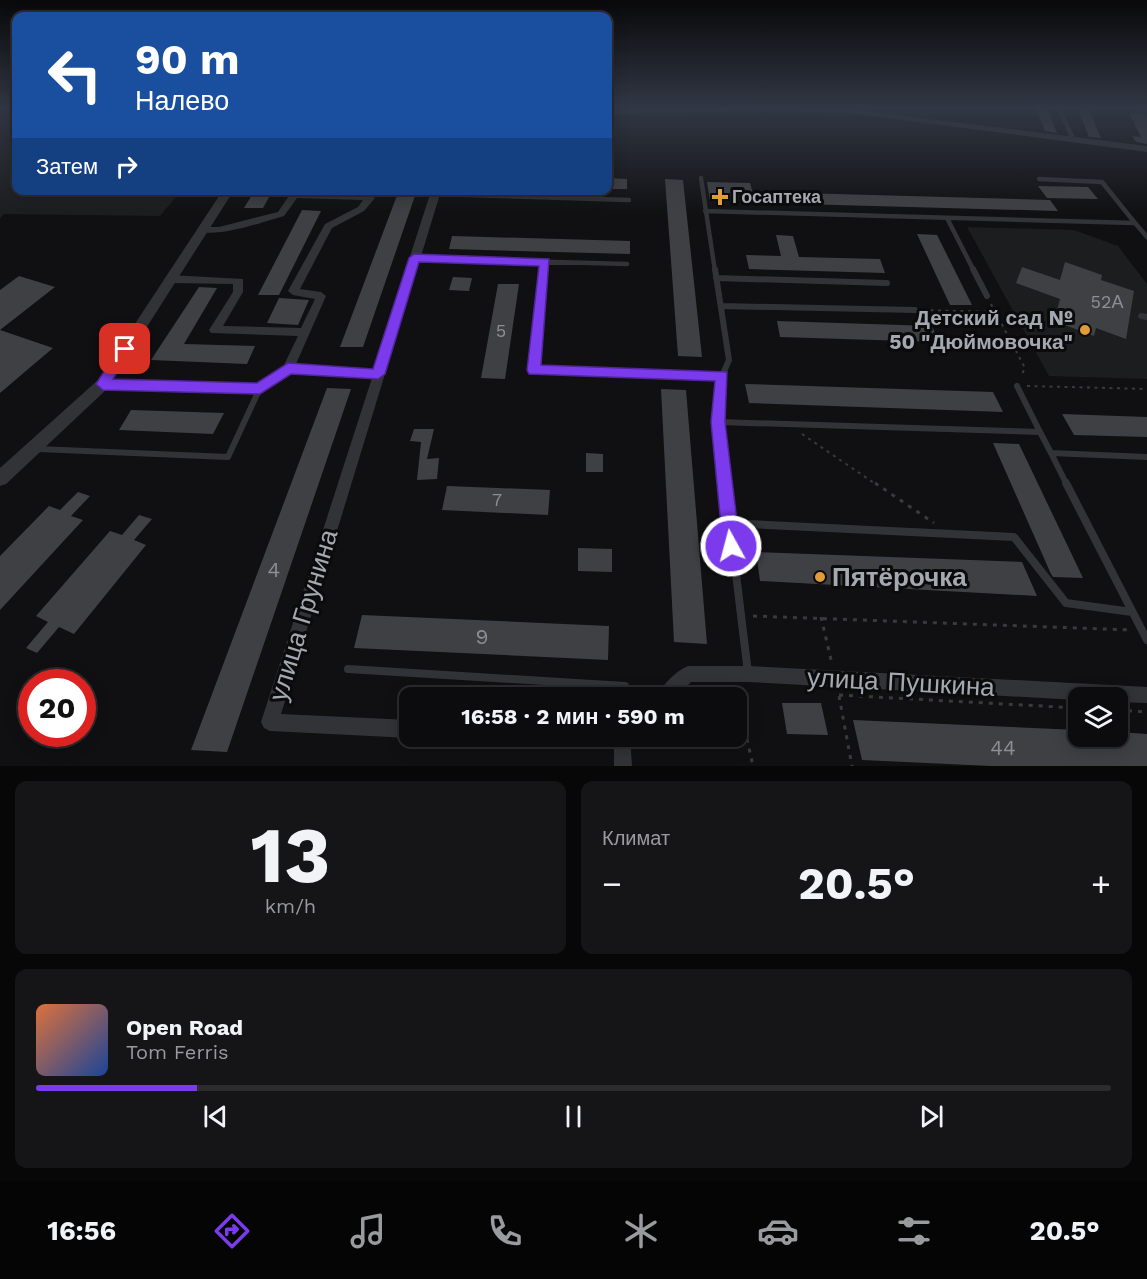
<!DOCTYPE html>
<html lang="ru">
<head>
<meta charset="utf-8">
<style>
  body { margin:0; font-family:"Work Sans",sans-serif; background:#151517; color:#f1f3f6; height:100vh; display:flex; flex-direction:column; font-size:22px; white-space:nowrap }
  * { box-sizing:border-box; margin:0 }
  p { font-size:20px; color:#9a9b9e }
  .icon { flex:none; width:33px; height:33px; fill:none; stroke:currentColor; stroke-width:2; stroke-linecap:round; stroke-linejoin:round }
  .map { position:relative; height:766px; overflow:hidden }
  .side { display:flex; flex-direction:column; gap:15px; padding:15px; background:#070708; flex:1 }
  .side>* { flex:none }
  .hud { position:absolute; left:12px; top:12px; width:600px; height:183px; border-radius:12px; box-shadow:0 3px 15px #0003,0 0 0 2px #2c2c2e; background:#1a4fa0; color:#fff; overflow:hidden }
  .controls { position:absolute; left:1068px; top:687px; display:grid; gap:12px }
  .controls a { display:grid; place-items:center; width:60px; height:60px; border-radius:12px; background:#0c0c0e; box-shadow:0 3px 15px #0003,0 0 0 2px #2c2c2e; font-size:30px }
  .speed { position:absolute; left:18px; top:669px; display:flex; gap:12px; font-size:30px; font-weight:700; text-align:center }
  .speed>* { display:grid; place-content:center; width:78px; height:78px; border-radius:50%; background:#0c0c0e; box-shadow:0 3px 15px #0003,0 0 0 2px #2c2c2e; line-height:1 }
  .speed .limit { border:9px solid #d22; background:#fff; color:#111 }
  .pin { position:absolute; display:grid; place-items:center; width:51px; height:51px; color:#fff; margin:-26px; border-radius:12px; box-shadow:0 3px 9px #0006 }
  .me { position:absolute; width:66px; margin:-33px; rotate:353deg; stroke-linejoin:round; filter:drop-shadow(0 0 4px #0008) }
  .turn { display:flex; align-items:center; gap:21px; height:126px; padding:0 24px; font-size:27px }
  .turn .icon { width:78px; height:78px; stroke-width:2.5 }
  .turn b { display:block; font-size:42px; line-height:51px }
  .then { display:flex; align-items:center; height:57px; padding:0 24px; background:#0003; gap:12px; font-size:22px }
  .big { font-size:45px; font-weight:700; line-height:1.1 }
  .side .card { flex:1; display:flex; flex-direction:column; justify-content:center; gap:9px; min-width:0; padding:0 21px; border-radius:12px; background:#151517 }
  .side .dial { align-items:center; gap:0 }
  .dial b { font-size:78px; line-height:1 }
  .song { display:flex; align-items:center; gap:18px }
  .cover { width:72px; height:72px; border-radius:9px; background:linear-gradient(135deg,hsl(20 70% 55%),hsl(220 70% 35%)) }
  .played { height:6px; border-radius:3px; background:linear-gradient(90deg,#7c3aed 15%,#2c2c2e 15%) }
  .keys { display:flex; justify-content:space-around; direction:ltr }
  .heat { display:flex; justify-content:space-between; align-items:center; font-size:33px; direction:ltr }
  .side .tiles { flex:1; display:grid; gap:15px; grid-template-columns:1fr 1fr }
  .card:last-child { grid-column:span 2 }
  .trip { position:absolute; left:399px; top:687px; width:348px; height:60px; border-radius:12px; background:#0c0c0e; box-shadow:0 3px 15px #0003,0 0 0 2px #2c2c2e; font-weight:700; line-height:60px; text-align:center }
  .dock { display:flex; height:96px; justify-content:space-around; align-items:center; background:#050506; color:#9a9b9e }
  .dock .icon { width:42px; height:42px }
  .dock .active { color:#7c3aed }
  .dock b { font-size:27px; color:#f1f3f6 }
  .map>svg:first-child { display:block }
  .built { fill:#1c1d1e }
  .building { fill:#3f4044 }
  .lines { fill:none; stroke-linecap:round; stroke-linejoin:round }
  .path-far1 { stroke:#383a3d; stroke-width:2; stroke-dasharray:3 4.5; stroke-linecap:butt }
  .path { stroke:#383a3d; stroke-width:3; stroke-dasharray:4 6; stroke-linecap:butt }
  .service-far2 { stroke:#323336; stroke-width:4.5 }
  .service-far1 { stroke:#323336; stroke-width:6 }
  .service { stroke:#323336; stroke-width:8 }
  .minor { fill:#323336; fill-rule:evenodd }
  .tertiary { fill:#323336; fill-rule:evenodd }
  .route { fill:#7c3aed; stroke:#51269a; stroke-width:1.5 }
  .poi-dot { fill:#e09c39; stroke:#0b0b0c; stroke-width:2 }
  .labels { text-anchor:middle; stroke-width:6; stroke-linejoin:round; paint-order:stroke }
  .far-poi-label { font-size:18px; font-weight:bold; fill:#a3a8b1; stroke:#0b0b0c; text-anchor:start }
  .number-label { font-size:18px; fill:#8a8e96 }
  .poi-label { font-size:21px; font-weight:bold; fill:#a3a8b1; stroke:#0b0b0c; text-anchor:end }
  .near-number-label { font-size:21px; fill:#8a8e96 }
  .near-poi-label { font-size:26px; font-weight:bold; fill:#a3a8b1; stroke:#0b0b0c; text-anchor:start }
  .near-street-label { font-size:26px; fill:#a3a8b1; stroke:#0b0b0c }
</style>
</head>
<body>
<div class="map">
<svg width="1147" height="766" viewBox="0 0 1147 766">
  <rect width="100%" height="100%" fill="#101012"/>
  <path class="built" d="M0,108H16V190L181,191L160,216L4,214L0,219Z
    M967,227L1074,230L1118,246L1147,284V379L1049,376Z"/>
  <path class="building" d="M1036,108H1047L1057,133L1045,131Z
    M1088,108L1101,138L1089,137L1079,112Z
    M1129,113L1147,115V144L1136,142L1132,136L1141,137Z
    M608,178L627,179V189H608Z
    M665,179L683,180L702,357L678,356Z
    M707,182L750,183L755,201L710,200Z
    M1038,186L1088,187L1098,199L1047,198Z
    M255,190H273L263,208H244Z
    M399,190H417L363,347H340Z
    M763,192L1050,200L1058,211L765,203Z
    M302,210L321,211L279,295H258Z
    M917,234L937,235L972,305H950Z
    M776,235L793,236L799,257L880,259L885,273L749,269L746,255L781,256Z
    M452,236L630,241V254L449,249Z
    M1065,262L1102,275L1101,280L1134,291L1126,339L1096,328L1094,336L1054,321L1060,299L1016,283L1022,267L1060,280Z
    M19,276L55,287L0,330V290Z
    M453,277L472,278L469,291L449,290Z
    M498,284H519L505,379L481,378Z
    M199,287L217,288L184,344L255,346L247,364L151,360Z
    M279,298L309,300L298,325L267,323Z
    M777,321L932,326L939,342L780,337Z
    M0,330L53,348L0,393Z
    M745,384L993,392L1003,412L749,403Z
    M327,388L351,389L227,752L191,750Z
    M661,389L686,390L707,644L674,642Z
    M131,410L224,413L213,434L119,430Z
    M1062,414L1147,417V437L1074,435Z
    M414,429H434L427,459L439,458L437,479L417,480L421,442L410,441Z
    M993,443L1019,444L1083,578L1053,577L1051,574Z
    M586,453L603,454V472H586Z
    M447,486L550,490L548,515L442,510Z
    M78,492L90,496L71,516L83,520L0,610V556L49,506L60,510Z
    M139,515L152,519L134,540L146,545L74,634L59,627L37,653L26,648L48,622L36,616L110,531L122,535Z
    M578,548L612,549V572L578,571Z
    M756,552L1022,562L1037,596L760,581Z
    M362,615L609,626L608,660L354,648Z
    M782,703H821L828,735L787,734Z
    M853,720L1078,730V736H1118V732L1147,734V766H991L862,760Z"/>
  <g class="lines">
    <path class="path-far1" d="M991,304L1025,368L1021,376
      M923,310L995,312
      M1027,386L1147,389
      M802,434L877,485"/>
    <path class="path" d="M875,483L934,523
      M753,616L1131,630
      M821,617L832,664
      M736,690L753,766
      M839,695L1078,708
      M839,696L852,766
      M1118,710L1147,712"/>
    <path class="service-far2" d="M1059,108L1073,139
      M701,178L715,271
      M1039,179L1102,182L1135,223
      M435,194L629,200
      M705,211L1135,223L1147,237
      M947,218L974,271
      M415,258L627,264
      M544,271L545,262"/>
    <path class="service-far1" d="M544,269L533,370L722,376
      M715,269L729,360L722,376L718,422L725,485
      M973,269L987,296
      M716,278L887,283
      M721,306L915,310
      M1141,316L1147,317
      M1017,386L1040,432
      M718,422L1040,432L1051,453
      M38,449L228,457L260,388
      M1067,485L1051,453L1147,457"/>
    <path class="service" d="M725,483L748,673
      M1066,483L1147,640
      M728,523L1014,537L1066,603L1132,612
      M348,669L625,686V698"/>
    <path class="minor" d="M694,108L849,109L1147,146V152L849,113L765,111L608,114V110Z
      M1132,108H1147V111Z
      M435,191L440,194L281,714L410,720V736H413L410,738L270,731L264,728L261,722L372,378L290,373L260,393L103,389L99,387L97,384L99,381L103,379L258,383L284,365L298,336L211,333L209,330L233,292V284L169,283L164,279L169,275L243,279V292L223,326L301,328L315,299L293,295L288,291L325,224L358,207L363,200L297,198L284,216C266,221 213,240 198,230L203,227H219L278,212L291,193L294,192L370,195L375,198L364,211L332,228L300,289L321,292L326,296L296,364L374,369L430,194Z
      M688,666H748L1147,687V703L1118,702V698H1078V700L748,682H691L676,698H656C661,686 677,670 688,666Z
      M560,736H630L632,766H614V747L569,745L563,742Z"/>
    <path class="tertiary" d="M223,190H234L108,388L6,484L0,486V468L98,380Z"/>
  </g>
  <linearGradient id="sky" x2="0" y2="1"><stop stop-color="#09090a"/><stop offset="0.5" stop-color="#313744"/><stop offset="1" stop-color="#313744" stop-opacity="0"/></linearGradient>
  <rect width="1147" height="215" fill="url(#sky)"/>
  <path class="route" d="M414,254L549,259L541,365L727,372L725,422L740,546L737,552L731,554L726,552L723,546L711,422L715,381L529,374L527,370L539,266L419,262L385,374L378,379L291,374L260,394L103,390L96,384L120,346L125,344L131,349L113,379L257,383L288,363L373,369L409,258Z"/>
  <g class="poi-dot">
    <path d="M717 188h6v6h6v6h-6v6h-6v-6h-6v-6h6z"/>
    <circle cx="1085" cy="330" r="6"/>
    <circle cx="820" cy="577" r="6"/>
  </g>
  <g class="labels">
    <g class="far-poi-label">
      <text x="732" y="203">Госаптека</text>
    </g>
    <g class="number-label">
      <text x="1107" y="308">52А</text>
      <text x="501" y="337">5</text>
      <text x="497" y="506">7</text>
    </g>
    <g class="poi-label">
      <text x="1073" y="325">Детский сад №<tspan x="1073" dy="24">50 "Дюймовочка"</tspan></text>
    </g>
    <g class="near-number-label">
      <text x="274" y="577">4</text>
      <text x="482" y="644">9</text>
      <text x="1003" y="755">44</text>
    </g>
    <g class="near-poi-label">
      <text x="832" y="586">Пятёрочка</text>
    </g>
    <g class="near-street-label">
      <text transform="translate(303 615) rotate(-73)" y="9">улица Грунина</text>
      <text transform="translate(901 682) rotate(3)" y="9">улица Пушкина</text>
    </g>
  </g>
</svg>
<div class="controls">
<a><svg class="icon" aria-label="layers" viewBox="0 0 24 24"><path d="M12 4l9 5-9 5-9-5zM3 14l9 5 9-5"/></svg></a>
</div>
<div class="speed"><div class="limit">20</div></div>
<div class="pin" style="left:125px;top:349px;background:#d93025"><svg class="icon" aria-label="arrive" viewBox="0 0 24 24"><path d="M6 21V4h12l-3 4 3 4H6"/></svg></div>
<svg class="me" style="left:731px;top:546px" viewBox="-20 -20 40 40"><circle r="17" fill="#7c3aed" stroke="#fff" stroke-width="3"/><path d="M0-11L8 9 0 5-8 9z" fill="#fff"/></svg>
<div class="trip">16:58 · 2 мин · 590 m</div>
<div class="hud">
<div class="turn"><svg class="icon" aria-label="left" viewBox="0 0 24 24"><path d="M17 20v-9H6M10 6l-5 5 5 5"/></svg><div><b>90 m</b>Налево</div></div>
<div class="then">Затем<svg class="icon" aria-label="right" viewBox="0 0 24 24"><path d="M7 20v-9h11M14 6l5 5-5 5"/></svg></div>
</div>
</div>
<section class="side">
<div class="tiles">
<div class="card dial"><b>13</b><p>km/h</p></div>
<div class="card"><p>Климат</p>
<div class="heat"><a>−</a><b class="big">20.5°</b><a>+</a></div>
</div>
<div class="card">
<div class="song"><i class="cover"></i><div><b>Open Road</b><p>Tom Ferris</p></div></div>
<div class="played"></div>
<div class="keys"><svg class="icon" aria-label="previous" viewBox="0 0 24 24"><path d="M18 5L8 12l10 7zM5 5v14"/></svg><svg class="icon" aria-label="pause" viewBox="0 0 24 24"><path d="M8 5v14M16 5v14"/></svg><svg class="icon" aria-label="next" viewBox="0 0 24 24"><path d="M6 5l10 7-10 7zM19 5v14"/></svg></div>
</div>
</div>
</section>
<nav class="dock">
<b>16:56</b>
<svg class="icon active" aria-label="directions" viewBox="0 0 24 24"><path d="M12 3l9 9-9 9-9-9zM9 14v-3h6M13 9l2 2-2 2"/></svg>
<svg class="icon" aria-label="music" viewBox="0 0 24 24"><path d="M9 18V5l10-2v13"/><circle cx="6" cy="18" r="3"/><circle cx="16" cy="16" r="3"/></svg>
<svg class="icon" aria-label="phone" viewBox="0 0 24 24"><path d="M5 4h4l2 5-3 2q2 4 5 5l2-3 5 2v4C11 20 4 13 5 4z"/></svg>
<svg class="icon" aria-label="climate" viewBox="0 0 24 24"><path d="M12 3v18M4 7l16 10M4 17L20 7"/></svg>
<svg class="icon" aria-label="car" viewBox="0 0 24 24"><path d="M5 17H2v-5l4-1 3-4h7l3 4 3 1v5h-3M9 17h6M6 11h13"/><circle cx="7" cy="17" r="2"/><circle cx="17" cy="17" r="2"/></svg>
<svg class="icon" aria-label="filters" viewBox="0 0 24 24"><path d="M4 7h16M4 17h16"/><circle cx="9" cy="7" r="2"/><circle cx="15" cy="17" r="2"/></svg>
<b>20.5°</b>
</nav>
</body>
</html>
